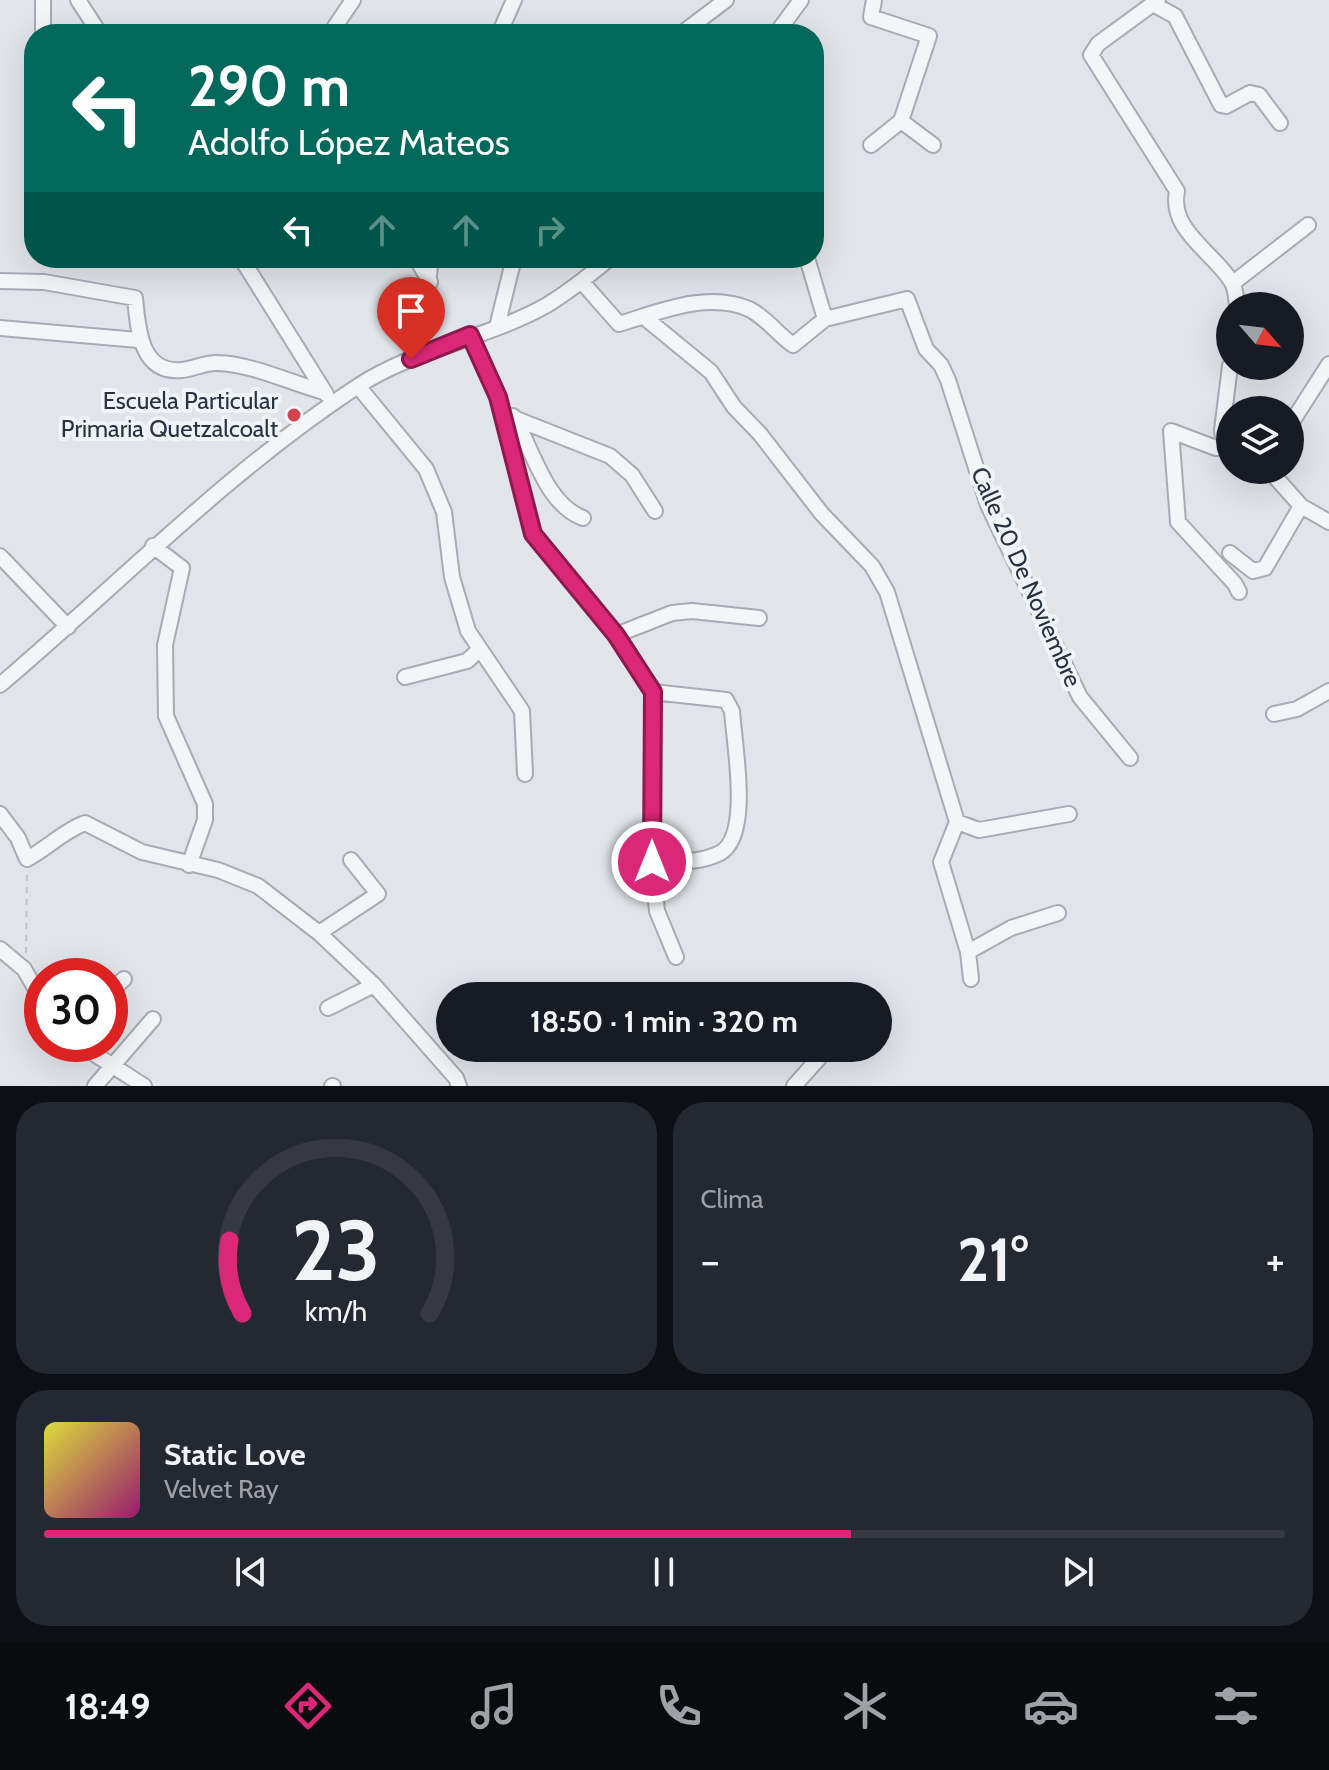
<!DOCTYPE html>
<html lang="es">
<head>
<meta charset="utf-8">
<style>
  body { margin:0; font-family:Cabin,sans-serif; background:#242831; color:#f1f3f6; height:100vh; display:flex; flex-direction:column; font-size:30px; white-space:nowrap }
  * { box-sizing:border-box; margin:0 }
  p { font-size:26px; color:#9ea1a6 }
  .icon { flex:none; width:44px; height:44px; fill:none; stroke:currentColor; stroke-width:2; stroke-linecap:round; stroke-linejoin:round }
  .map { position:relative; height:1086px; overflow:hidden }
  .drawer { display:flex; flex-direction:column; gap:16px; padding:16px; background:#0d0f14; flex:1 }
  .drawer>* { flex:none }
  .hud { position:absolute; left:24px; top:24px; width:800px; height:244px; border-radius:32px; box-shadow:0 8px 32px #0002; background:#00695c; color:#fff; overflow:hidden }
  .needle { width:52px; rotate:118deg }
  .controls { position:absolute; left:1216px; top:292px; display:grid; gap:16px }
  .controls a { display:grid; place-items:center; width:88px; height:88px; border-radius:50%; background:#171b24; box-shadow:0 8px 32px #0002; font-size:40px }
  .speed { position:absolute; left:24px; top:958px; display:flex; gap:16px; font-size:40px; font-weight:700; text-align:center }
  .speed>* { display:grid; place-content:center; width:104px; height:104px; border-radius:50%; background:#171b24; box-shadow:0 8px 32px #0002; line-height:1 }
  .speed .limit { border:12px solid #d22; background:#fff; color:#111 }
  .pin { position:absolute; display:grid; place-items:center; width:68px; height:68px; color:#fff; margin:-82px -34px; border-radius:50% 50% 50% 0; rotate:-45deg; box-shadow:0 0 8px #0007 }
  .pin .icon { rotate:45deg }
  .me { position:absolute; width:88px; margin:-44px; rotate:0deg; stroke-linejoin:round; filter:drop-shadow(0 0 6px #0008) }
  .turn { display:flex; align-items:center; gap:28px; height:168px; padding:0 32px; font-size:36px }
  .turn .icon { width:104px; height:104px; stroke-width:2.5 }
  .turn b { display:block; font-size:56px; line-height:68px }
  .lanes { display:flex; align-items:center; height:76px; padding:0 32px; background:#0003; justify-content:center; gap:40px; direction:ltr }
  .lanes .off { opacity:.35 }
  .big { font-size:60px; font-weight:800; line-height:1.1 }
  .drawer .tile { flex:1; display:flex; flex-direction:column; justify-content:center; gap:12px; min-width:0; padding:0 28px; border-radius:32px; background:#242831 }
  .drawer .dial { align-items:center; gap:0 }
  .dial svg { height:208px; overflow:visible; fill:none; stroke:#363941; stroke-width:7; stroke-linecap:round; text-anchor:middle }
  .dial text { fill:#f1f3f6; stroke:none }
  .song { display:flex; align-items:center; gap:24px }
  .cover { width:96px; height:96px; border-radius:12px; background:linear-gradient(135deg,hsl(60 70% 55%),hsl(320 70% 35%)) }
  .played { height:8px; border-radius:4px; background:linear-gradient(90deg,#db2777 65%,#363941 65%) }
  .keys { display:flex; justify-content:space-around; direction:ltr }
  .heat { display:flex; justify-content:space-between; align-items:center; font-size:44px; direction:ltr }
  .drawer .tiles { flex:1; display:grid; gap:16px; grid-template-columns:1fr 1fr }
  .tile:last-child { grid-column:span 2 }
  .trip { position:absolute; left:436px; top:982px; width:456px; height:80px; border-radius:40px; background:#171b24; box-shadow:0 8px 32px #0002; font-weight:800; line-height:80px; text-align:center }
  .tab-bar { display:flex; height:128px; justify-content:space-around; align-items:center; background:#090b0e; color:#9ea1a6 }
  .tab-bar .icon { width:56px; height:56px }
  .tab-bar .selected { color:#db2777 }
  .tab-bar b { font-size:36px; color:#f1f3f6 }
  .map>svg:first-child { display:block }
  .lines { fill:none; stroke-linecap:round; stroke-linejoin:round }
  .minor-casing { stroke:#a6abb4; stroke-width:18 }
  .path { stroke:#bec2c9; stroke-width:2; stroke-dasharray:6 6; stroke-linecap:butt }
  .minor { stroke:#f3f5f8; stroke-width:14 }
  .route-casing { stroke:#8e194d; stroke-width:20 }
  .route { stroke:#db2777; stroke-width:14 }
  .poi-dot { fill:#d14352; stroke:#f0f3f7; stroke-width:3 }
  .labels { text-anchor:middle; stroke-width:8; stroke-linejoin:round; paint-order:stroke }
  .poi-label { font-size:24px; fill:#293142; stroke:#f0f3f7; text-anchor:end }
  .street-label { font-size:24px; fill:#293142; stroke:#f0f3f7 }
</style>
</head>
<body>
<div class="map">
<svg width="1329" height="1086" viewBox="0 0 1329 1086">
  <rect width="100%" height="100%" fill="#e1e4ea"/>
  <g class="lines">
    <defs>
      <path id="minor" d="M78,0L100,34
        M874,0L871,17L929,36L901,121L933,145
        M1158,0L1098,44L1091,55L1177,191C1169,230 1212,251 1231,281C1236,288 1236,298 1237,306
        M1155,5L1175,16L1221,105L1226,106L1250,93L1259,95L1280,123
        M43,34V0
        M330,34L353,0
        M499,34L514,0
        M681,34L726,0
        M776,34L801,0
        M871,145L901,121
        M241,258L326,394
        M416,258L430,282
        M807,258L825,319
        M0,281L44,282L135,298C138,328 140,374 182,370C193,369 206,362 218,363C252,364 291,383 324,392
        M582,282L619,324C659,312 707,291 749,309C766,317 778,335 793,345L825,319L907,299L926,349L941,365L948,380L988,505L1080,697L1130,758
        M1233,283L1308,225
        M644,317L711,372L734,407L760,434L822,514L872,566L887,592L957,822L941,862L968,952L971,979
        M497,327L514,258
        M0,328L138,340
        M470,335L498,397L533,534L616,635L653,692L652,862L657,911L676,957
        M411,359L425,308L431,258
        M1230,366L1222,430L1224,447L1230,451
        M358,386L426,469L444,512L452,577L468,631L522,711L525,774
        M513,416C533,449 545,504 583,518
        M514,418L610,456L632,475L655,511
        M1290,425L1329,364
        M1224,447L1216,448L1171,431L1178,522L1235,584L1239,592
        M1269,470L1301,506L1329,522
        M153,546L182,568L165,645L166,716L205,804V820L189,865
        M1230,553L1253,571L1265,568L1301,506
        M0,556L68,627
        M616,635L672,613L692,611L759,618
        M405,677L467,661L478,651
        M0,685C119,584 227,472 358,386C416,348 487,339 547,305C570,291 590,275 610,258
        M1274,714L1297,709L1329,691
        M0,814L18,838L27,859C48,848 63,831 85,823L142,852L218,870L258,886L319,933L374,985L456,1078L459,1086
        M957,822L979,830L1069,814
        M652,862C674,861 699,864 720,853C752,836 734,744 732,711L726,700L653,692
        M319,933L378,894L351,860
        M0,949L24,969L42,1000
        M968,952L1011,928L1058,913
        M110,992L124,979
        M328,1008L374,985
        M79,1044L144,1086
        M95,1086L153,1019
        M332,1086H333
        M794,1086L828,1048"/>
    </defs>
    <use href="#minor" class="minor-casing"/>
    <path class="path" d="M26,953L27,872"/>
    <use href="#minor" class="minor"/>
  </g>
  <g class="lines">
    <defs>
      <path id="route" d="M411,359L470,335L498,397L533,534L616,635L653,692L652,862"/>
    </defs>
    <use href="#route" class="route-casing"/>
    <use href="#route" class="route"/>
  </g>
  <circle class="poi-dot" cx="294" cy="415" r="8"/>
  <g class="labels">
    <g class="poi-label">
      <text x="278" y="409">Escuela Particular<tspan x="278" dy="28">Primaria Quetzalcoalt</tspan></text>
    </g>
    <g class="street-label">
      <text transform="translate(1026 577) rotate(66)" y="8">Calle 20 De Noviembre</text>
    </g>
  </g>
</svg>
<div class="controls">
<a><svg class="needle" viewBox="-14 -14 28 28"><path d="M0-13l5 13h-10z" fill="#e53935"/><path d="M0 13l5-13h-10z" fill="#9ea1a6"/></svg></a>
<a><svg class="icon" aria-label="layers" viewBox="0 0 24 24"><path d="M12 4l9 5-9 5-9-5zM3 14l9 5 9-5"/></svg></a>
</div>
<div class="speed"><div class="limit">30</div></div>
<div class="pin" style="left:411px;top:359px;background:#d93025"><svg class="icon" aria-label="arrive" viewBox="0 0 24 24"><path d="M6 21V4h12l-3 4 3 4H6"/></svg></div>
<svg class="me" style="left:652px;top:862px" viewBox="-20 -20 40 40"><circle r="17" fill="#db2777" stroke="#fff" stroke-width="3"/><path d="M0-11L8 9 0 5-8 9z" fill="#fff"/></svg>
<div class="trip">18:50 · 1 min · 320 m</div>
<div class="hud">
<div class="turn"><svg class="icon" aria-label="left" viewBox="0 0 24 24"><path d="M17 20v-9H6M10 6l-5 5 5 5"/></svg><div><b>290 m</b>Adolfo López Mateos</div></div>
<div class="lanes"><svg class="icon" aria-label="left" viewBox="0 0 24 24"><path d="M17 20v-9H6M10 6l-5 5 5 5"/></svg><svg class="icon off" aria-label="ahead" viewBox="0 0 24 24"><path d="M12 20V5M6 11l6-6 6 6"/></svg><svg class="icon off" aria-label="ahead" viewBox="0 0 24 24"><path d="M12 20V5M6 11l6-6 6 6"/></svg><svg class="icon off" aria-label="right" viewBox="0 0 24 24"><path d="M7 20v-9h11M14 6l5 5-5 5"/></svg></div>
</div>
</div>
<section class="drawer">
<div class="tiles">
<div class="tile dial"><svg viewBox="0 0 100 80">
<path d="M14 69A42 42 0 1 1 86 69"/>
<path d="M14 69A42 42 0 0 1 9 41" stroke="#db2777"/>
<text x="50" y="56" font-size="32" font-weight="700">23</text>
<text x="50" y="72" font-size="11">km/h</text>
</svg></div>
<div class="tile"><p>Clima</p>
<div class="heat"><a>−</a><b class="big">21°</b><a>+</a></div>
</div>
<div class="tile">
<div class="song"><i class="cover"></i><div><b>Static Love</b><p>Velvet Ray</p></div></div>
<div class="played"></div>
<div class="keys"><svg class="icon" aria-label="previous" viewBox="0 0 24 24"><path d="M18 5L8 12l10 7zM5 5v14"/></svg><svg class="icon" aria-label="pause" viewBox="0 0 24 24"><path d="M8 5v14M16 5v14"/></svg><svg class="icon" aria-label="next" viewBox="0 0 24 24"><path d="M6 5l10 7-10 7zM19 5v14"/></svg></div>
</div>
</div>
</section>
<nav class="tab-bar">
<b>18:49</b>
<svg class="icon selected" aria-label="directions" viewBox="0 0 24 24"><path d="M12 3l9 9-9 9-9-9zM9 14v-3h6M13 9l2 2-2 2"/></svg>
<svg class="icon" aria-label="music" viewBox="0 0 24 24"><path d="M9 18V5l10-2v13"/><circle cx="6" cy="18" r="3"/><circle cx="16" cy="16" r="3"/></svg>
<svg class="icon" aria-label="phone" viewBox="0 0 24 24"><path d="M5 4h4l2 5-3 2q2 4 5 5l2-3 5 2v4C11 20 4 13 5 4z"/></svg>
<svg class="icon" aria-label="climate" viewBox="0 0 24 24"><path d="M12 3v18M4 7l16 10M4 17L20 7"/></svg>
<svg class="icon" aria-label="car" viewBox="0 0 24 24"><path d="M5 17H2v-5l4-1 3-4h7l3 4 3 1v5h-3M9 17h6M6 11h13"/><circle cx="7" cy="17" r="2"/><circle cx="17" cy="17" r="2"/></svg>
<svg class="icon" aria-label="filters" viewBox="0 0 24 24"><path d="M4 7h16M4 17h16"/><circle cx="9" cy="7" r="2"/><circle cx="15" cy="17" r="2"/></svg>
</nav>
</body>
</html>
